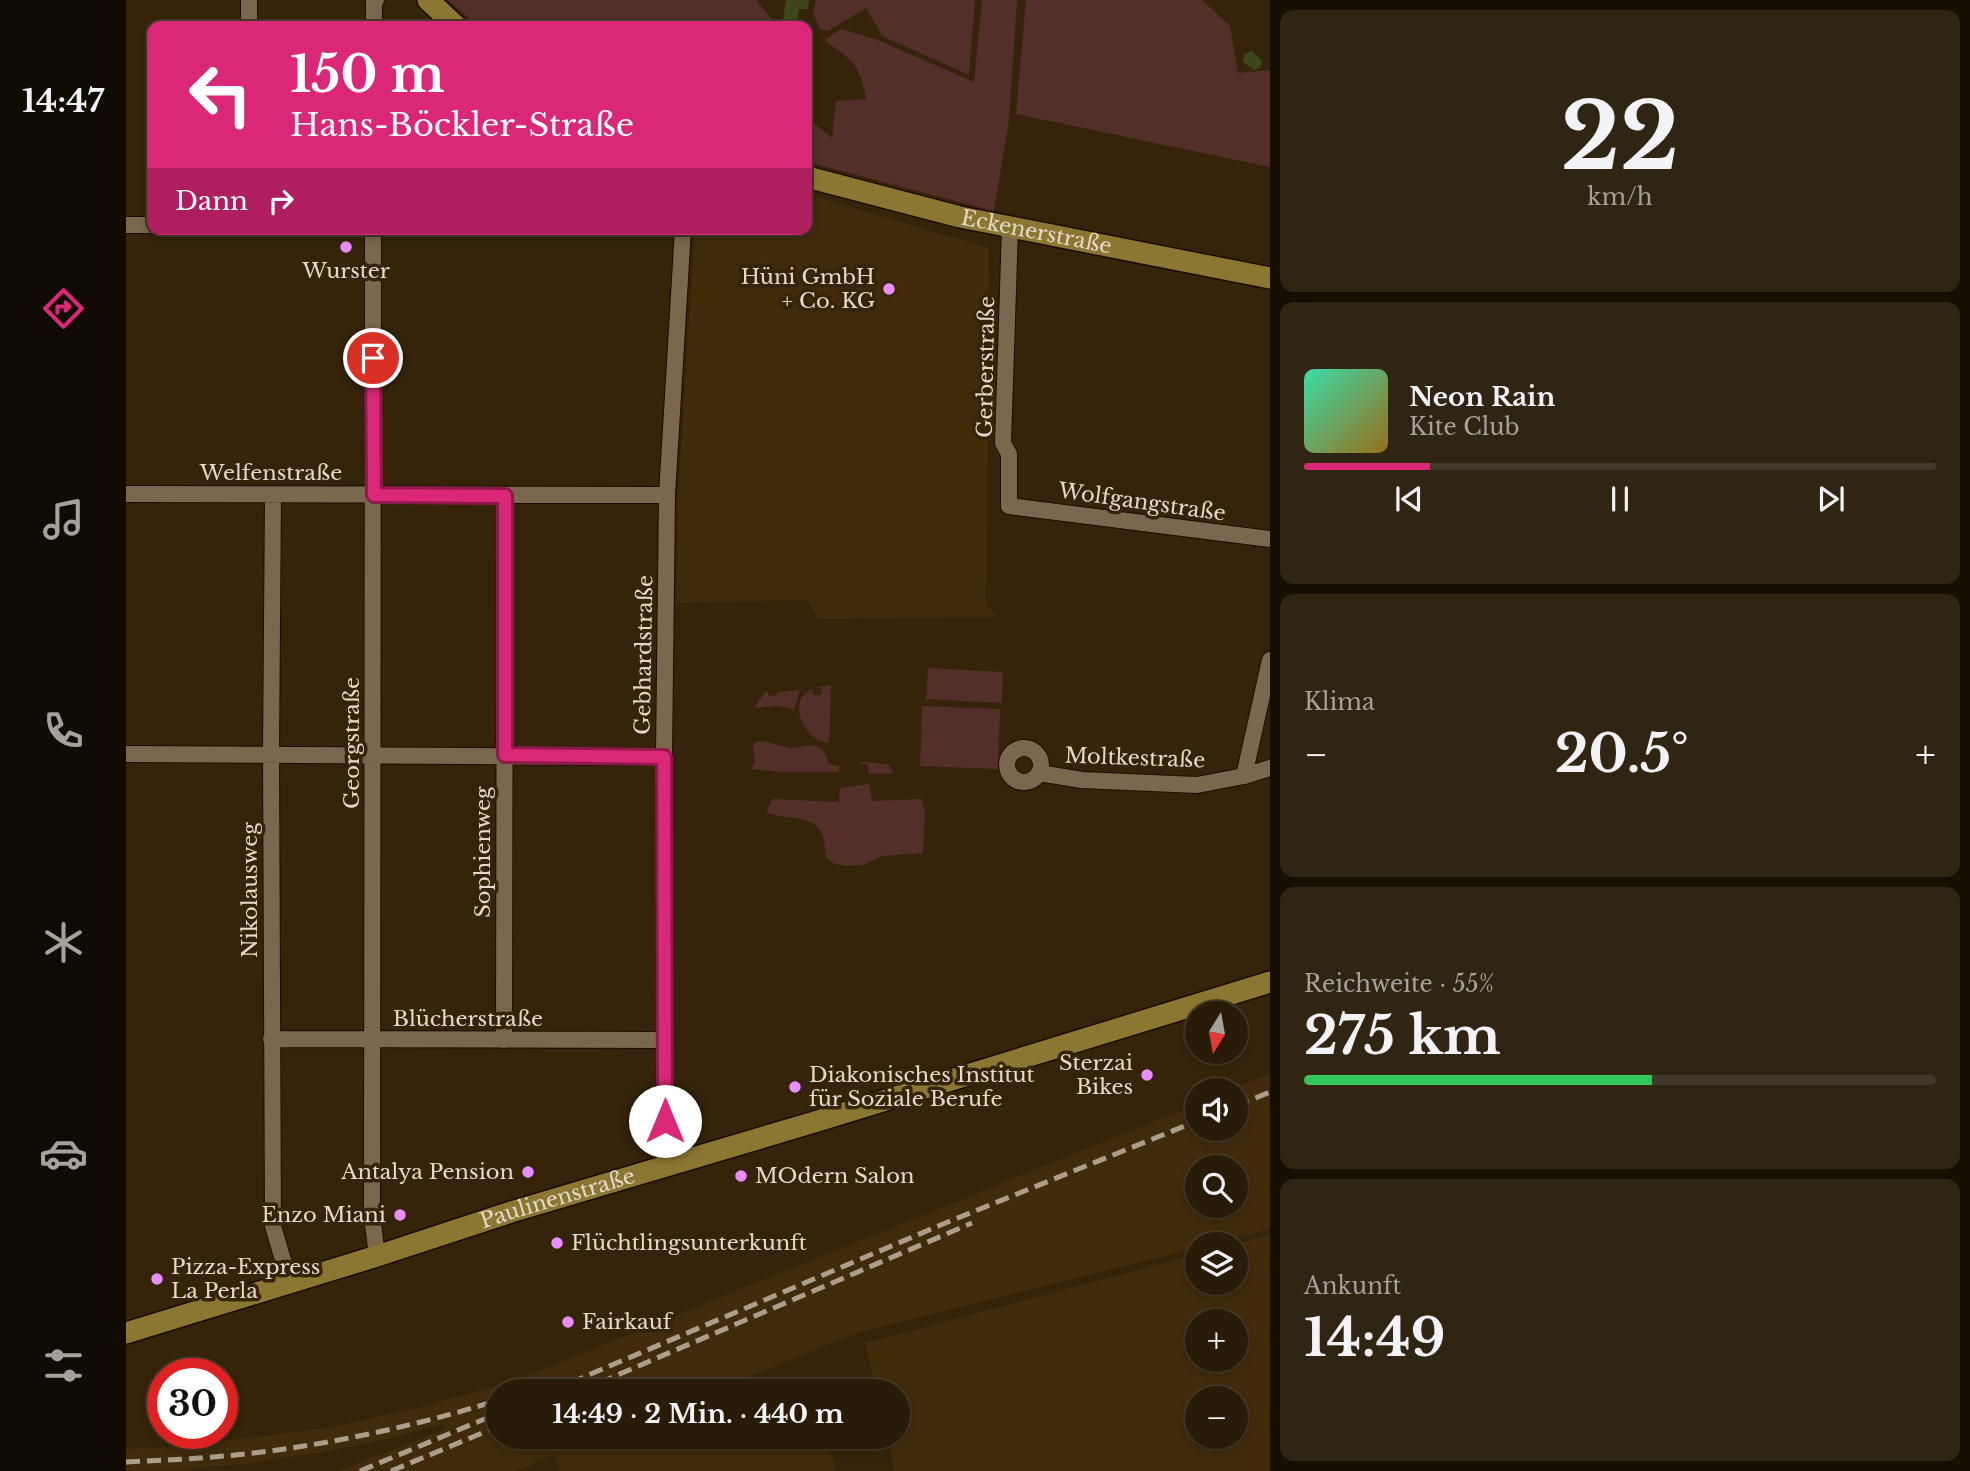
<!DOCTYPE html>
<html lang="de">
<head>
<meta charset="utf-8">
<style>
  body { margin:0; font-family:"Libre Baskerville",serif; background:#302412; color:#f1f3f6; height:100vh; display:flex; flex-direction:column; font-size:26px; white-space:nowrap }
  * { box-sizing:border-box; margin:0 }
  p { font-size:23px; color:#a5a19c }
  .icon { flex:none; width:38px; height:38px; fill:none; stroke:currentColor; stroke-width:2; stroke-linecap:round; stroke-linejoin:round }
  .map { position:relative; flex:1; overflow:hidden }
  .details { display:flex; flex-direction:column; gap:10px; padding:10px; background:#160f04; width:700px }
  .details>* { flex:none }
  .banner { position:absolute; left:21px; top:21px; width:665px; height:214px; border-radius:14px; box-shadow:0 4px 10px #0003,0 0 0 2px #443929; background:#db2777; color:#fff; overflow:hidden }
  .needle { width:46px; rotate:191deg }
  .fabs { position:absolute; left:1059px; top:1001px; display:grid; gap:14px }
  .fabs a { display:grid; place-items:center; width:63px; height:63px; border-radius:50%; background:#281b08; box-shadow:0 4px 10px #0003,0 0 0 2px #443929; font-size:35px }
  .speed { position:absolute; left:21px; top:1358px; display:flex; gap:14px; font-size:35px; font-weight:700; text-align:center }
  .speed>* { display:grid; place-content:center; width:91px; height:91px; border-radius:50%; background:#281b08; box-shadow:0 4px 10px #0003,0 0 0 2px #443929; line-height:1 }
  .speed .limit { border:10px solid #d22; background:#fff; color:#111 }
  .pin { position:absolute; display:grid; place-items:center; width:60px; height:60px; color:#fff; margin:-30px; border:4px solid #fff; border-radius:50%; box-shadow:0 2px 7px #0007 }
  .me { position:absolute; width:77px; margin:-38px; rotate:0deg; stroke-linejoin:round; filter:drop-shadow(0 0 5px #0008) }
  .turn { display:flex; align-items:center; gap:24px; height:147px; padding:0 28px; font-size:32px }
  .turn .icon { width:91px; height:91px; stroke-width:2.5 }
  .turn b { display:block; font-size:49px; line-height:60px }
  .then { display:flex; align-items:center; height:66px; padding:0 28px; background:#0003; gap:14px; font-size:26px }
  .big { font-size:52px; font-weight:700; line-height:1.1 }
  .details .widget { flex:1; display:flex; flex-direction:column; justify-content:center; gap:10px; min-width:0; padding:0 24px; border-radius:14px; background:#302412 }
  .details .dial { align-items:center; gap:0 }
  .dial b { font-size:91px; line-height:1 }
  .song { display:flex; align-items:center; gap:21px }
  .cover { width:84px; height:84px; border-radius:10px; background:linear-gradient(135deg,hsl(160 70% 55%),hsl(40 70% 35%)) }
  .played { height:7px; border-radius:4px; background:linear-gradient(90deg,#db2777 20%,#443929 20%) }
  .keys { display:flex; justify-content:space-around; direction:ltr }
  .heat { display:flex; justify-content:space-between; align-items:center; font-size:38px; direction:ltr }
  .charge { height:10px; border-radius:5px; background:linear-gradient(90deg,#34c759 55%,#443929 0) }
  .trip { position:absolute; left:360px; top:1379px; width:424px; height:70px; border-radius:35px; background:#281b08; box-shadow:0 4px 10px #0003,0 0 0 2px #443929; font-weight:700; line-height:70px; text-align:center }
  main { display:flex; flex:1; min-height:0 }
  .tabs { display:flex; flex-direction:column; width:126px; justify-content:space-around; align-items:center; background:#100b03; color:#a5a19c }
  .tabs .icon { width:49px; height:49px }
  .tabs .current { color:#db2777 }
  .tabs b { font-size:32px; color:#f1f3f6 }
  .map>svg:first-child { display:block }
  .built { fill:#412b0a; fill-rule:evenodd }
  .green { fill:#542f2a }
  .water { fill:#3d471a }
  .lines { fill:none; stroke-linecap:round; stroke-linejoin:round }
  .minor-casing { stroke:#1c0c00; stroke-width:18 }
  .major-casing { stroke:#1c0c00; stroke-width:24 }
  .minor { stroke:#7b674d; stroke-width:16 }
  .major { stroke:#8b7732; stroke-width:21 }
  .rail { stroke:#ab9e8b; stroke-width:5; stroke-dasharray:14 7; stroke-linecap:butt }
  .route-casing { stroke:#8e194d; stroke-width:18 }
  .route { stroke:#db2777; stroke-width:12 }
  .poi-dot { fill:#e98dfe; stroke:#35240a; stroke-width:2.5 }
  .labels { text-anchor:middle; stroke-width:7; stroke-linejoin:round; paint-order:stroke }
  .street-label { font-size:21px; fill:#e4d9ca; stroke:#35240a }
  .poi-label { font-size:21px; fill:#e4d9ca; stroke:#35240a; text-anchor:start }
</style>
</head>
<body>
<main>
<nav class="tabs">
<b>14:47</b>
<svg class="icon current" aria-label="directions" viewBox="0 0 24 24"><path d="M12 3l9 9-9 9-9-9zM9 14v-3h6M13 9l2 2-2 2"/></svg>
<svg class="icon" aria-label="music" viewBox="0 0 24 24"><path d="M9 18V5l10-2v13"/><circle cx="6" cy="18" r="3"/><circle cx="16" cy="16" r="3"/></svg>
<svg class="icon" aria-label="phone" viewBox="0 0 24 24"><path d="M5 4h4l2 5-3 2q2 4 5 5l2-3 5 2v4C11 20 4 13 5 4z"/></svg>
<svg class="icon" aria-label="climate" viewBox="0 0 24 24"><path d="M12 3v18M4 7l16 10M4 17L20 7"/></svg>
<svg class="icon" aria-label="car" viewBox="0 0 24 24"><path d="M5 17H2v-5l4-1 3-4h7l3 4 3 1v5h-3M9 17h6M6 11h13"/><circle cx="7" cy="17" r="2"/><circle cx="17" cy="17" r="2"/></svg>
<svg class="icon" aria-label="filters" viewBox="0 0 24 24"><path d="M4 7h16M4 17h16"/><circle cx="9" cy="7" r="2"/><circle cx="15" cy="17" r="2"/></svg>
</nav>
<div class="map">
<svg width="1144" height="1471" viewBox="0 0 1144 1471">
  <rect width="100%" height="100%" fill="#35240a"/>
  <path class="built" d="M681,194L863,248L860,605L872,617L692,619L681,600L551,603L552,500L569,229H681Z
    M1144,1074V1229L1084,1244H1071V1248L731,1333L589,1391H373V1437H486L487,1446L514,1437H701L710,1471H431L434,1470L428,1455L389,1471H212L319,1429L318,1424L269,1437L199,1452L119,1464L53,1470L0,1471V1449L43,1447L201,1428L291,1408L390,1380L1071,1104V1129H1110V1090H1104ZM1071,1167H1110V1206H1071Z
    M1144,1235V1471H769L761,1437H772V1391H750L739,1343L1071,1254V1283H1110L1109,1244ZM1110,1321V1360H1071V1321ZM1071,1398H1110V1437H1071Z
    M685,1377L689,1391H645Z"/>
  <path class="green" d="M322,0H630L651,26H352Z
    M690,0H849L843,75L756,36L740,8L702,31L694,29L687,13Z
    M856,0H891L883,120L868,211L681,162V118L706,138L710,101L740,99C734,63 727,61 698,40L715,29L752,40L848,82Z
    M900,0H1076L1104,26L1112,73L1144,70V167L890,114Z
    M802,668L877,672L876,703L800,699Z
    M705,685L703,743C679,742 658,699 687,689V695H695L696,688H689Z
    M674,690L668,710L653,706L628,708L639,692H642L643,696L651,695L652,692Z
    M796,706L874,709L872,769L794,766Z
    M636,741L665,748L686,745L691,746L699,753L703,764L713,766V772H654L625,769L629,762L627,746L630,742Z
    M735,762L762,764L767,773L743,774L741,764H735Z
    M743,784L746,801L796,799L799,812L797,853L756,856L738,865L719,866L707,863L699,857C702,809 667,823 640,812L647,799L713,802L714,788Z"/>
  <path class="water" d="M660,0H683L682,9H673L671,21L657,19Z
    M1126,51L1136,61L1134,68L1128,70L1117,62L1118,54Z"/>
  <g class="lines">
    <defs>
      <path id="minor" d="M123,0V26
        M248,26V2L250,0
        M0,225H26
        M884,228L877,443L883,454V506L1144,539
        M247,229L246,1216L251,1256
        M0,494L541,495
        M147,495L145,753L147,1226L164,1284
        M881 765a17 17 0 1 1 34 0a17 17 0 1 1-34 0Z
        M0,754L538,757
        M913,773L956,780L1071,785L1118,776L1144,768
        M1118,776L1144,660
        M145,1039L538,1040
        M378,1040L379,496
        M539,1165L538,757L541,495L557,229"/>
      <g id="major">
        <path d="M302,0L330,26"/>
        <path id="s1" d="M681,177L834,217L1144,278"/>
        <path id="s2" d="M0,1333L251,1256L385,1212L685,1123L1144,982"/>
      </g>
    </defs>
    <use href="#minor" class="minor-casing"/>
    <use href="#major" class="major-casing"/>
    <use href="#minor" class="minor"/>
    <use href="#major" class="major"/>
    <path class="rail" d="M1110,1106L1144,1092
      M401,1391L433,1382
      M425,1391L817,1224L1071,1121
      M454,1391L846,1223
      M0,1462C43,1460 86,1458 128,1453C211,1443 293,1425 373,1400
      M234,1471L373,1413
      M265,1471L373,1426"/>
  </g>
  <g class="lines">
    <defs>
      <path id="route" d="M247,358L248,495L379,496V755L538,757L539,1121"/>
    </defs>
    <use href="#route" class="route-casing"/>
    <use href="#route" class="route"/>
  </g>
  <g class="poi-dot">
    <circle cx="220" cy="247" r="7"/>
    <circle cx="763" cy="289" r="7"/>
    <circle cx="1021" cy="1075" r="7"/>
    <circle cx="669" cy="1087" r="7"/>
    <circle cx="402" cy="1172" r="7"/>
    <circle cx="615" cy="1176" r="7"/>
    <circle cx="274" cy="1215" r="7"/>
    <circle cx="431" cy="1243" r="7"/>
    <circle cx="31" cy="1279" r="7"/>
    <circle cx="442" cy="1322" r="7"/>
  </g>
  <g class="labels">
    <g class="street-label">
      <text dy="7" stroke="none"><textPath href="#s1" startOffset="236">Eckenerstraße</textPath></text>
      <text transform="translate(860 367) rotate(-89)" y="7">Gerberstraße</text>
      <text x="145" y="480">Welfenstraße</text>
      <text transform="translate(1016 502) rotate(8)" y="7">Wolfgangstraße</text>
      <text transform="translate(518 655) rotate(-89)" y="7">Gebhardstraße</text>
      <text transform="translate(226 743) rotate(-90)" y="7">Georgstraße</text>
      <text transform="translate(1009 758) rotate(2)" y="7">Moltkestraße</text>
      <text transform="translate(357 852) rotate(-90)" y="7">Sophienweg</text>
      <text transform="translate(124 890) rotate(-90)" y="7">Nikolausweg</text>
      <text x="342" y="1026">Blücherstraße</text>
      <text dy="7" stroke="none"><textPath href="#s2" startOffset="452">Paulinenstraße</textPath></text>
    </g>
    <g class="poi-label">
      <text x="220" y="278" text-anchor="middle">Wurster</text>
      <text x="749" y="284" text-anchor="end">Hüni GmbH<tspan x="749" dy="24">+ Co. KG</tspan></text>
      <text x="1007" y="1070" text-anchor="end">Sterzai<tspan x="1007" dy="24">Bikes</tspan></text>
      <text x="683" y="1082">Diakonisches Institut<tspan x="683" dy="24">für Soziale Berufe</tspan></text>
      <text x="388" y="1179" text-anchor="end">Antalya Pension</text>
      <text x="629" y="1183">MOdern Salon</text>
      <text x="260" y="1222" text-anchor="end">Enzo Miani</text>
      <text x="445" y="1250">Flüchtlingsunterkunft</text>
      <text x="45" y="1274">Pizza-Express<tspan x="45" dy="24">La Perla</tspan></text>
      <text x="456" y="1329">Fairkauf</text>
    </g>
  </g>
</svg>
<div class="fabs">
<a><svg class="needle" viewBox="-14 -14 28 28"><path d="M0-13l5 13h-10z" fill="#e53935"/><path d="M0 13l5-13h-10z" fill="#a5a19c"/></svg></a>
<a><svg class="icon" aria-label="sound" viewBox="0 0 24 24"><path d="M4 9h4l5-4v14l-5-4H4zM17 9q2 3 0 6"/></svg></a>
<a><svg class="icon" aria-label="search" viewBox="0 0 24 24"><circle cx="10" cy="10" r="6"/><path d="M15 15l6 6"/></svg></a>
<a><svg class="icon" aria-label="layers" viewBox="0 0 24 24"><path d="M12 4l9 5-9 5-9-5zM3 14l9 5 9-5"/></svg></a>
<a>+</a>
<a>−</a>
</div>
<div class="speed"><div class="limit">30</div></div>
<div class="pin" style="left:247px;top:358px;background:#d93025"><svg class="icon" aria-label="arrive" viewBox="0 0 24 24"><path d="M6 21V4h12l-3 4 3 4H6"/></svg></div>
<svg class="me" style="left:539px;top:1121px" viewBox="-20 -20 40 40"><circle r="19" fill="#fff"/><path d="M0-13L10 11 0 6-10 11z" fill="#db2777"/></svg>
<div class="trip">14:49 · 2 Min. · 440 m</div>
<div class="banner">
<div class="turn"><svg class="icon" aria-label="left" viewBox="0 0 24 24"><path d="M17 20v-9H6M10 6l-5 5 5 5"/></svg><div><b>150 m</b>Hans-Böckler-Straße</div></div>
<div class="then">Dann<svg class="icon" aria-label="right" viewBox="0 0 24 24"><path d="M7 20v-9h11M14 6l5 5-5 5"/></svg></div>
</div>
</div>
<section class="details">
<div class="widget dial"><b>22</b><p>km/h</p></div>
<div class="widget">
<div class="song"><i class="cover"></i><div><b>Neon Rain</b><p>Kite Club</p></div></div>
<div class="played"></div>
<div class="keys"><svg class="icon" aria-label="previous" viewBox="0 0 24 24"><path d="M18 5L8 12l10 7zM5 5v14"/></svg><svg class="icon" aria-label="pause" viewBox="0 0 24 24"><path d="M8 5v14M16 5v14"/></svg><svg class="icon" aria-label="next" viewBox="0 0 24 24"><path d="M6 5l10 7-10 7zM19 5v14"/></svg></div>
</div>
<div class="widget"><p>Klima</p>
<div class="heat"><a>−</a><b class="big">20.5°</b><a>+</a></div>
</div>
<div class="widget"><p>Reichweite · 55%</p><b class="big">275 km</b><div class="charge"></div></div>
<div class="widget"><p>Ankunft</p><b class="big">14:49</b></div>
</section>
</main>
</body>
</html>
